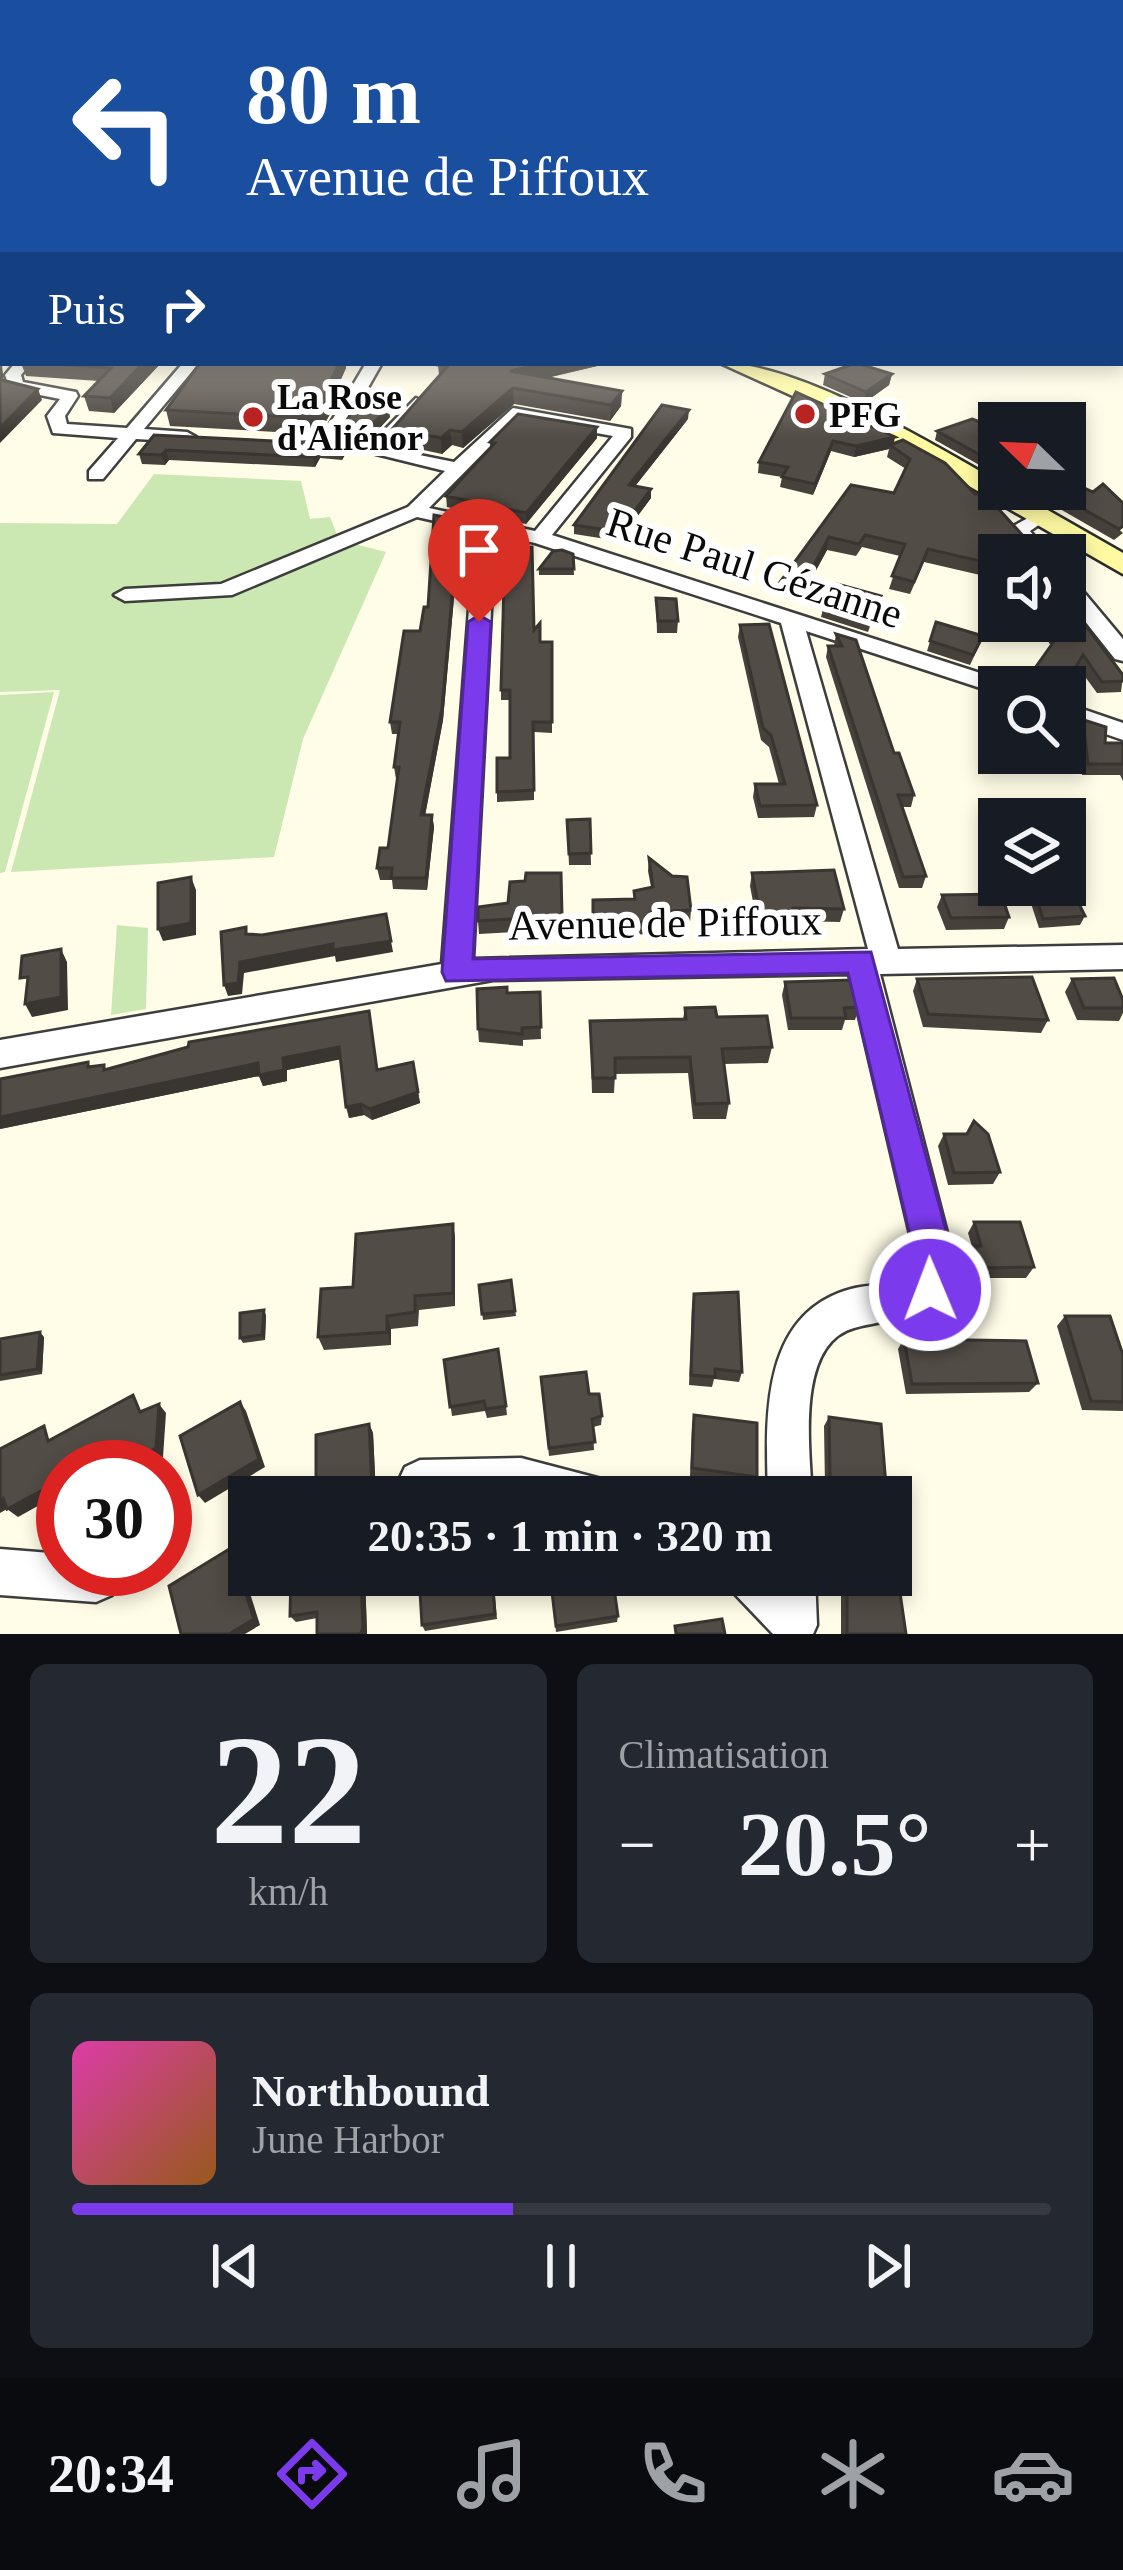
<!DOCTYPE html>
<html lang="fr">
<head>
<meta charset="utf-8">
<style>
  body { margin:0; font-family:Georgia,serif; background:#242831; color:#f1f3f6; height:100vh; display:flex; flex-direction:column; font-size:45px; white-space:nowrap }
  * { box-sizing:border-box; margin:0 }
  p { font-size:39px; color:#9ea1a6 }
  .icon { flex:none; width:66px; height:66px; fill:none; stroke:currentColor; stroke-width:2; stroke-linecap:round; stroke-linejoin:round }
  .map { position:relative; height:1634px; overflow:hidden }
  .details { display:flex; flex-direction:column; gap:30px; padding:30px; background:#0d0f14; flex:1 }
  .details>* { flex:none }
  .banner { position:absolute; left:0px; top:0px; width:1125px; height:366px; box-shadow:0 6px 18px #0003; background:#1a4fa0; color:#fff; overflow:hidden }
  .needle { width:78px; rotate:293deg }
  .buttons { position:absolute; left:978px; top:402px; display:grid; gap:24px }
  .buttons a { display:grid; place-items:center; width:108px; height:108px; border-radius:0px; background:#171b24; box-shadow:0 6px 18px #0003; font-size:60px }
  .speed { position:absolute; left:36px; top:1440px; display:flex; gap:24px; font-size:60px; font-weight:700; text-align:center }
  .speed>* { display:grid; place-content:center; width:156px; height:156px; border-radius:50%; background:#171b24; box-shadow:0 6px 18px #0003; line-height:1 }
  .speed .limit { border:18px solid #d22; background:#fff; color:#111 }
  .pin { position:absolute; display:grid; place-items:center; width:102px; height:102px; color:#fff; margin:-123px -51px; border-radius:50% 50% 50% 0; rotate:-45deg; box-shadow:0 0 12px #0007 }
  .pin .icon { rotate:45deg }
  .me { position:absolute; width:132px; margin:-66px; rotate:359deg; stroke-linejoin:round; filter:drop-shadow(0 0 9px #0008) }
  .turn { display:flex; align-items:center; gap:42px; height:252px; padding:0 48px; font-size:54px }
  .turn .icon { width:156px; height:156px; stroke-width:2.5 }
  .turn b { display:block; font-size:84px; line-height:102px }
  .then { display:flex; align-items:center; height:114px; padding:0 48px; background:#0003; gap:24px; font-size:45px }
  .big { font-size:90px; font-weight:600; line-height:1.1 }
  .details .tile { flex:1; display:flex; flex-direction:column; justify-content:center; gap:18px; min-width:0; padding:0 42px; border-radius:18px; background:#242831 }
  .details .dial { align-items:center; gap:0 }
  .dial b { font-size:156px; line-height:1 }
  .song { display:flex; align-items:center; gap:36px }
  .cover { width:144px; height:144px; border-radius:18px; background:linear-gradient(135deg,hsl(320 70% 55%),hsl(30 70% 35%)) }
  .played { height:12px; border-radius:6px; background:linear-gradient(90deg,#7c3aed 45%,#363941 45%) }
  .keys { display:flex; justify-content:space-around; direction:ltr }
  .heat { display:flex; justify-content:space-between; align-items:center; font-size:66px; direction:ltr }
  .details .tiles { flex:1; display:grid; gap:30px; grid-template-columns:1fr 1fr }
  .tile:last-child { grid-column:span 2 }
  .trip { position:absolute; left:228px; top:1476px; width:684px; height:120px; border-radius:0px; background:#171b24; box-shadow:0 6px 18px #0003; font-weight:600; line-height:120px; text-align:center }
  .tabs { display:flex; height:192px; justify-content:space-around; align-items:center; background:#090b0e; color:#9ea1a6 }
  .tabs .icon { width:84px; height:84px }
  .tabs .active { color:#7c3aed }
  .tabs b { font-size:54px; color:#f1f3f6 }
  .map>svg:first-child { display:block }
  .green { fill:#cbe8b2 }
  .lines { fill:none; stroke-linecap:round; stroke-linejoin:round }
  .street-casing { stroke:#3d3d3d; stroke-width:5 }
  .secondary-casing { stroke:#2c2c2c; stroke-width:5 }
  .street { fill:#fff; fill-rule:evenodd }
  .secondary { fill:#fffaa2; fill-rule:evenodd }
  .wall { fill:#47413c }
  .shaded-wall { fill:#393531 }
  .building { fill:#524c46; stroke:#393531; stroke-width:3 }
  .route { fill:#7c3aed; stroke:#51269a; stroke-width:3 }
  .poi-dot { fill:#b92423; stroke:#fff; stroke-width:4.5 }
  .labels { text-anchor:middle; stroke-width:12; stroke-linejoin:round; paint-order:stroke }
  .far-poi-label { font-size:36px; font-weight:bold; fill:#0a0a0a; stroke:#fff; text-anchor:start }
  .street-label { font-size:42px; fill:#0a0a0a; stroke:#fff }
</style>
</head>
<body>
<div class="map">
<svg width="1123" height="1634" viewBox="0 0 1123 1634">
  <rect width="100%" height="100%" fill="#fffce7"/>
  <path class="green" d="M154,474L301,481L310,519L330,517L339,540L386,552L303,739L274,857L11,872L60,690L0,692V523L117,524Z
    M54,692L5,872L0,873V695Z
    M117,925L148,928L146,1009L111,1015Z"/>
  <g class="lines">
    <defs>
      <path id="street" d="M3,292V301L0,302V293Z
        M1122,307H1123V315H1122Z
        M0,334H3V344H0Z
        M15,363H31L21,375L23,382L76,392L78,396L65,416L67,424L127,428L183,363H199L144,429L187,432L196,437L187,442L136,439L103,479H89V471L118,438L53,433L47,416L60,399L10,389L5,375Z
        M366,363H382L341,435L297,446V438L328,427Z
        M416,398L424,403L385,448L454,462L513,408L631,429V437L552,535L1008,682L1012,687H999V694L806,631L898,949L1123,945V969L880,974L954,1260L944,1304C913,1321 886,1319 854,1328C795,1344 810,1451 812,1497H768C766,1420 759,1314 851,1289C869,1284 889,1286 907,1281L913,1278L916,1260L849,974L493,980L0,1068V1040L442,964L475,530L417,517L232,595L125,601L114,595L125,589L221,584L408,507L445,471L364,451ZM517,419L613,436L535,531L429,508ZM495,534L535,543L781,623L868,949L473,959Z
        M1039,512L1049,518L1030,531L1050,555H1029L1008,529Z
        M1065,576L1072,578L1123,639V661L1115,659L1065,596Z
        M1065,703L1123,723V740L1065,720Z
        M521,1458L609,1481L615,1497H404L398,1482L405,1467L420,1460Z
        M0,1549L63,1554V1569H115L119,1579L112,1595L96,1602L0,1595Z
        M725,1575H815L817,1625L813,1634H773L732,1591Z"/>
      <path id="secondary" d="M720,363C799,363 929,442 999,482V489H1011L1123,553V574L885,438Z"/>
    </defs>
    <use href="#street" class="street-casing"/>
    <use href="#secondary" class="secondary-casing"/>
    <use href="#street" class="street"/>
    <use href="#secondary" class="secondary"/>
  </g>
  <path class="wall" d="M21,363H161L114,413L89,411L84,396L99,381L26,376Z
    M441,363H597V366L547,378L622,391L621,406L610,421L514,404L463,448L452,445L442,454L395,444L393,428L439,375L438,365Z
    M346,368L329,406L330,414L325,423L294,433L170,426L166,410Z
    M825,374H892L889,385L864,403L823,385Z
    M796,392L894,444L975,494L1036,550L1034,555H999V566L997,567L993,578L924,562L910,594L889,589L900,556L862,547L856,556L827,550L800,600L778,595L780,582L851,485L894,493L906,469L887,457L889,449L854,457L831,451L813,495L780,487L782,477L758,473L759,462Z
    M390,417L362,447L350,446L342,460L320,458L315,467L169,460L165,465L142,464L139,454L154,435L295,442Z
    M688,419L635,486L651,498L619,541L574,534V525Z
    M999,429V465L990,471L935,440L937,431Z
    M597,438L526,524L447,507L446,496L490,449V442Z
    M1065,479L1123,533L1114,540L1027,490L1065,489Z
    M460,531L443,720L425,815H432L434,827L427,890L393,889L392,880H380L377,868L388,848L398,779H396L394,767L399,734H392L390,722L428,607Z
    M573,554L574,575H539V569Z
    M881,596L868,632L821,617L824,605Z
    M656,598L678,621L677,633H657Z
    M1035,621H1065L1123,675L1121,692L1097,693L1078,667L1065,687H1044L1028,682L1033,671L1051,646Z
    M936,622L979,646L970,665L927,651Z
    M740,625L817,805L814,817L758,818L753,797L755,784H779L769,747L761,740L738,637Z
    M534,630L541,642H552V733L534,732V800L497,802V792L510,758V700H501V690Z
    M836,634L914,795L911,807H902L926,876L922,888H899L826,657L828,646H834Z
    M999,698V720L995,709Z
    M1065,714L1105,743H1123V781L1120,775H1082L1080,749L1065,745Z
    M590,819L591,865H569L567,820Z
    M649,858L691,910L690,922L652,925L651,934L593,936V900L634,899L651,887L648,871Z
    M561,873L562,929L479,934L478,921L508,903L525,881Z
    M752,873L844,909L840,922L795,921L792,932L759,933L750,886Z
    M1025,885H1065L1085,916L1080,925L1039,928Z
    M942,895L1009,917L1004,929L946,930L937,907Z
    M917,979L1048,1020L1041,1033L923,1027L913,991Z
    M1072,979L1123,1000V1013L1119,1021L1077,1020L1065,992Z
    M785,982L859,1007L855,1020H845L842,1030H788L782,995Z
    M540,992L541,1039L523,1040V1046L479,1042L478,1029L507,993Z
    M685,1008L717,1017L772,1047L768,1063L724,1064L729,1103L726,1119H693L688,1073L615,1074L614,1093H592L590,1021L683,1019Z
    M369,1011L378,1070L413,1062L420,1103L372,1120L364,1115L349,1118L340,1059L287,1070V1081L263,1086L259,1076L0,1129L91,1067L104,1065L106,1070Z
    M944,1134L1000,1172L993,1184L948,1185L938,1146Z
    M974,1222L1034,1267L1026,1278H974L968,1257L973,1250L968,1233Z
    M453,1224L455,1238V1306L419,1310L418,1326L391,1329V1345L324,1350L318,1337L353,1287Z
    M511,1280L516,1316L483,1320L479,1285Z
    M694,1294L742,1372L739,1382L714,1379L712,1387L689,1385L692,1304Z
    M266,1315L265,1340L243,1343L240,1338Z
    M1065,1316L1123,1355V1411L1082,1410L1057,1326Z
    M44,1337L42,1374L0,1381V1339Z
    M904,1339L1038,1383L1029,1392L906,1394L898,1349Z
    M444,1360L506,1406L507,1415L487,1418L485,1411L452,1416Z
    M541,1377L589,1394L602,1416L601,1425L593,1427L594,1450L549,1456Z
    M694,1415L757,1477L753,1485L690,1476L692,1424Z
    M829,1417L886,1486L880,1494L825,1486L824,1426Z
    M369,1424L373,1433L376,1495L316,1497Z
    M365,1575L367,1634H317V1618L296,1622L290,1616Z
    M493,1575L497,1619L425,1631L422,1625Z
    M550,1575L618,1616L617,1622L556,1632Z
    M847,1584L906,1634H841V1590Z"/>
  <path class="shaded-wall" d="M143,363H161L114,413L110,398Z
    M339,363H346V368L329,406L330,414L325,423L294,433L291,417L323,398Z
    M546,363H597V366L511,386L510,371Z
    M892,374L889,385L864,403L866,392Z
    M513,388L514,404L463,448L462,432Z
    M38,389L42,400L0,443V428Z
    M622,391L621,406L610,421L611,405Z
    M389,407L390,417L362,447L360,437Z
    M689,410L688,419L629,494V485Z
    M597,427V438L526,524V513Z
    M450,430L452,445L442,454L441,438Z
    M348,436L350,446L342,460L340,449Z
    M895,437L893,447L890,445L889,449L854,457L856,446Z
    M833,441L831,451L813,495L815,484Z
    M318,448L320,458L315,467L313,457Z
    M166,450L169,460L165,465L162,455Z
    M999,458V465L990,471L993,462Z
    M651,489V498L619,541V532Z
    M459,520L460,531L443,720L423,827L421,815Z
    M829,537L827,550L800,600L802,587Z
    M432,815L434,827L427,890L426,878Z
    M191,877L196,890V935L163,941L158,929Z
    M391,941L393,952L336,962L335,956L244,973L242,994L228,996L224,985L240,962L333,944Z
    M61,949L67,962L68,1010L32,1017L25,1004Z
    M339,1047L342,1059L287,1070V1081L263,1086L259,1076L0,1129V1117Z
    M418,1092L420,1103L372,1120L370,1109Z
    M361,1104L364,1115L349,1118L346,1107Z
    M453,1224L455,1238V1306L453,1293Z
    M264,1310L266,1315L265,1340L262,1335Z
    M387,1316L391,1329V1345L387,1332Z
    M40,1332L44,1337L42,1374L37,1369Z
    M240,1402L246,1411L265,1467L205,1503L198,1495Z
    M159,1404L166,1413L163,1457L145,1467H121Z
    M369,1424L373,1433L376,1495L372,1487Z
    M56,1483L63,1492L18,1517L7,1509Z
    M3,1498L14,1505L0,1513V1499Z
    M231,1548L238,1555L260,1625L245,1634H229Z
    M361,1575H365L367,1634H360Z"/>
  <path class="building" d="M3,253V282L0,284V255Z
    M0,359L2,380L38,389L0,428Z
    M40,363H143L110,398L84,396L111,368Z
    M200,363H339L323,398H328L322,407L291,417L166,410Z
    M441,363H546L510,371L622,391L611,405L513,388L462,432L450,430L441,438L393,428L447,367L438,365Z
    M856,363L892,374L866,392L825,374Z
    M796,392L895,437L856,446L833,441L815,484L782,477L788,467L759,462Z
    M662,405L689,410L629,485L651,489L619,532L574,525Z
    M356,406L389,407L360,437L348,436L340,449L318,448L313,457L166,450L162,455L139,454L154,435L295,442L341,429Z
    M518,414L597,427L526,513L446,496L495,443L490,442Z
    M972,419L999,429V458L993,462L937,431Z
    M903,440L945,463L975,494L984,493L1036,550L1001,554L997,565L928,549L914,582L892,576L905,544L865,535L859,544L829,537L802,587L780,582L851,485L894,493L910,459L890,445Z
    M1065,479L1093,492L1103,484L1123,503V526L1119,529L1047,489H1065Z
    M434,515L459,520L442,708L421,815H432L426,878H391L392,868H377L380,848H388L399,767H394L400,722H390L404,631H420L424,607H428Z
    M532,547L534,630L540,623V642H552V722H533L534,790L497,792V758H510V690H501L505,548Z
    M562,550L573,554L574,569H539L553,551Z
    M837,584L881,596L871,619L824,605Z
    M656,598L676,599L678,621H658Z
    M1065,598L1123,675V681L1102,682L1083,655L1067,681L1033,671L1057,637L1046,621H1065Z
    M936,622L983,636L973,655L930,641Z
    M769,624L817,805L760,806L755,784H785L771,735L763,728L740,625Z
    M836,634L856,640L894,753H899L914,795H898L926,876L903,877L828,646H842Z
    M1065,714L1106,727L1105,743H1123V764H1088L1085,738L1065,733Z
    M590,819L591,853L569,854L567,820Z
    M649,858L672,876L687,877L691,910L651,912L652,922L593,923V900L635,899L634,891L653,887Z
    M834,870L844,909L793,908L795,919L761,920L752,873Z
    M526,873H561L562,916L478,921V907L508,903L510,882L525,881Z
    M1065,876L1085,916L1043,919L1032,885H1065Z
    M191,877V923L158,929V883Z
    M1001,894L1009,917L951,918L942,895Z
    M386,914L391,941L333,950V944L240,962L238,983L224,985L221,932L246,927V934L262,935Z
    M61,949V997L25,1004L28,977L20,978L22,956Z
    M1032,977L1048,1020L928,1014L917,979Z
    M1114,978L1123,1000V1008H1084L1072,979Z
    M853,980L859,1007L844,1008L846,1018H791L785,982Z
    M507,987V993L540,992L541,1027L522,1028V1034L478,1029L477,989Z
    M715,1007L717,1017L767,1016L772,1047L722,1049L729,1103L695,1104L690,1057L615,1058V1078H593L590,1021L686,1019L685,1008Z
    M369,1011L377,1070L413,1062L418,1092L370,1109L361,1104L346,1107L339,1047L283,1058L284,1070L259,1075L258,1063L0,1117V1079L88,1062V1067L104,1065V1070L188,1047L189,1042Z
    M974,1121L988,1134L1000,1172L954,1173L944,1134H967Z
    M974,1222H1020L1034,1267L981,1268L975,1246H981Z
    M453,1224V1293L415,1296V1312L387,1316V1332L318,1337L321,1289L353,1287L356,1234Z
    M511,1280L515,1311L482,1314L479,1285Z
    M738,1292L742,1372L715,1369V1377L691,1375L694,1294Z
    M264,1310L262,1335L240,1338V1313Z
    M1065,1316H1110L1123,1355V1402L1091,1401Z
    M40,1332L37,1369L0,1375V1339Z
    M904,1339L1026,1341L1038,1383L912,1384Z
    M498,1349L506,1406L486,1409L484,1401L450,1407L444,1360Z
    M586,1372L589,1394H599L602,1416L592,1419L595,1442L549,1448L541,1377Z
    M133,1395L140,1412L159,1404L156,1448L121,1467H63V1499L61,1500L56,1483L7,1509L3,1498L0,1499V1449L44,1426L48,1441Z
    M240,1402L259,1459L198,1495L180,1436Z
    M694,1415L757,1423V1477L692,1468Z
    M829,1417L881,1424L886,1486L830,1478Z
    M369,1424L372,1487L316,1497V1435Z
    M231,1548L254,1619L229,1634H181L169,1586Z
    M291,1575H361L363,1629L360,1634H317V1612L290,1616Z
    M419,1575H492L495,1614L422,1625Z
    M550,1575H612L618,1616L556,1626Z
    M847,1584L899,1586L906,1634H847Z
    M722,1619L725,1634H676L675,1626Z"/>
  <linearGradient id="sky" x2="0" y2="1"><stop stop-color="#90c2ee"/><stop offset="0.48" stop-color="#fffef4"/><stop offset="1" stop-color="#fffef4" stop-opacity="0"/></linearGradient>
  <rect width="1123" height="438" fill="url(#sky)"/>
  <path class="route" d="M479,615L491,622L473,959L871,952L954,1260L944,1304L930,1310L916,1304L910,1290L916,1260L848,973L446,981L442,972L468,622Z"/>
  <g class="poi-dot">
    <circle cx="805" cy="414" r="12"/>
    <circle cx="253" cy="417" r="12"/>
  </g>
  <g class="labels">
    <g class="far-poi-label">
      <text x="277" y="409">La Rose<tspan x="277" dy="41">d'Aliénor</tspan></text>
      <text x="829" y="427">PFG</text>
    </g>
    <g class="street-label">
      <text transform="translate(755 567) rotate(18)" y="15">Rue Paul Cézanne</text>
      <text transform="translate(665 922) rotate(-1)" y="15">Avenue de Piffoux</text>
    </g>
  </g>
</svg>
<div class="buttons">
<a><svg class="needle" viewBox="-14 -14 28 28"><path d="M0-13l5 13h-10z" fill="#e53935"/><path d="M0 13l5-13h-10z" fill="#9ea1a6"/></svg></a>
<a><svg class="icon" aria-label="sound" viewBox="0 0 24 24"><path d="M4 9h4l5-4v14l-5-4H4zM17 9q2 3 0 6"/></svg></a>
<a><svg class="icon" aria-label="search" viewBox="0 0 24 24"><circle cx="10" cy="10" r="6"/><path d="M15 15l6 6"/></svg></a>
<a><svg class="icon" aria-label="layers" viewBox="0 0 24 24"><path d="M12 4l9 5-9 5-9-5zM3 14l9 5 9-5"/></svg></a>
</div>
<div class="speed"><div class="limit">30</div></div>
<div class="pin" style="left:479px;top:622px;background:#d93025"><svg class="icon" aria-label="arrive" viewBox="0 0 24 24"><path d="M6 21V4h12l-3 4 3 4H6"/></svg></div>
<svg class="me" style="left:930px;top:1290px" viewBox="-20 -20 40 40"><circle r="17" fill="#7c3aed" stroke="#fff" stroke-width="3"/><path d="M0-11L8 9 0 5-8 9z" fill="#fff"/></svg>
<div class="trip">20:35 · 1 min · 320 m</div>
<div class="banner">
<div class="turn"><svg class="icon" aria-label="left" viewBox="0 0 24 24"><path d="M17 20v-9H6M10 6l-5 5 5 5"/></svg><div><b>80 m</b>Avenue de Piffoux</div></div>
<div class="then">Puis<svg class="icon" aria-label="right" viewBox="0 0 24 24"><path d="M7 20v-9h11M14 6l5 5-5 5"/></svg></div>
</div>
</div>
<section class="details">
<div class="tiles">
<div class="tile dial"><b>22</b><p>km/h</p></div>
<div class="tile"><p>Climatisation</p>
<div class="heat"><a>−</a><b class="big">20.5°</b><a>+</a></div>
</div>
<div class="tile">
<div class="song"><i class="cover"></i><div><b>Northbound</b><p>June Harbor</p></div></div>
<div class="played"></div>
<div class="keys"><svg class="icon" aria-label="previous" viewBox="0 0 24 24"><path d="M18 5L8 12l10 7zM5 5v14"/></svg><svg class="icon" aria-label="pause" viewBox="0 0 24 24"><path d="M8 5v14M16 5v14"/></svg><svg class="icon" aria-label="next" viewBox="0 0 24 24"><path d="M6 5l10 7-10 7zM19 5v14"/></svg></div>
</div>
</div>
</section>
<nav class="tabs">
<b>20:34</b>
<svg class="icon active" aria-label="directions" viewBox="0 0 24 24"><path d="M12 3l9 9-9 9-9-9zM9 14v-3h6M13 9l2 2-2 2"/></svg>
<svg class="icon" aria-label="music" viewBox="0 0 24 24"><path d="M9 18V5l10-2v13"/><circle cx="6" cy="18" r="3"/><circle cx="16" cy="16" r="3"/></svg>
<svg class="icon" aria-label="phone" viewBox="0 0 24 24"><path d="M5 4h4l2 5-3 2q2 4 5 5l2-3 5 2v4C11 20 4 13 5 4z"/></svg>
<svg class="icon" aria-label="climate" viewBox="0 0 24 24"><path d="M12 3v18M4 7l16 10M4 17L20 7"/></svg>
<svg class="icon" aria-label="car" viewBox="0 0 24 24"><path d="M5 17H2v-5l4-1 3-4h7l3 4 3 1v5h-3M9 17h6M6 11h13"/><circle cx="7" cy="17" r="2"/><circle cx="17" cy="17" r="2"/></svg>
</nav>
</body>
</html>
